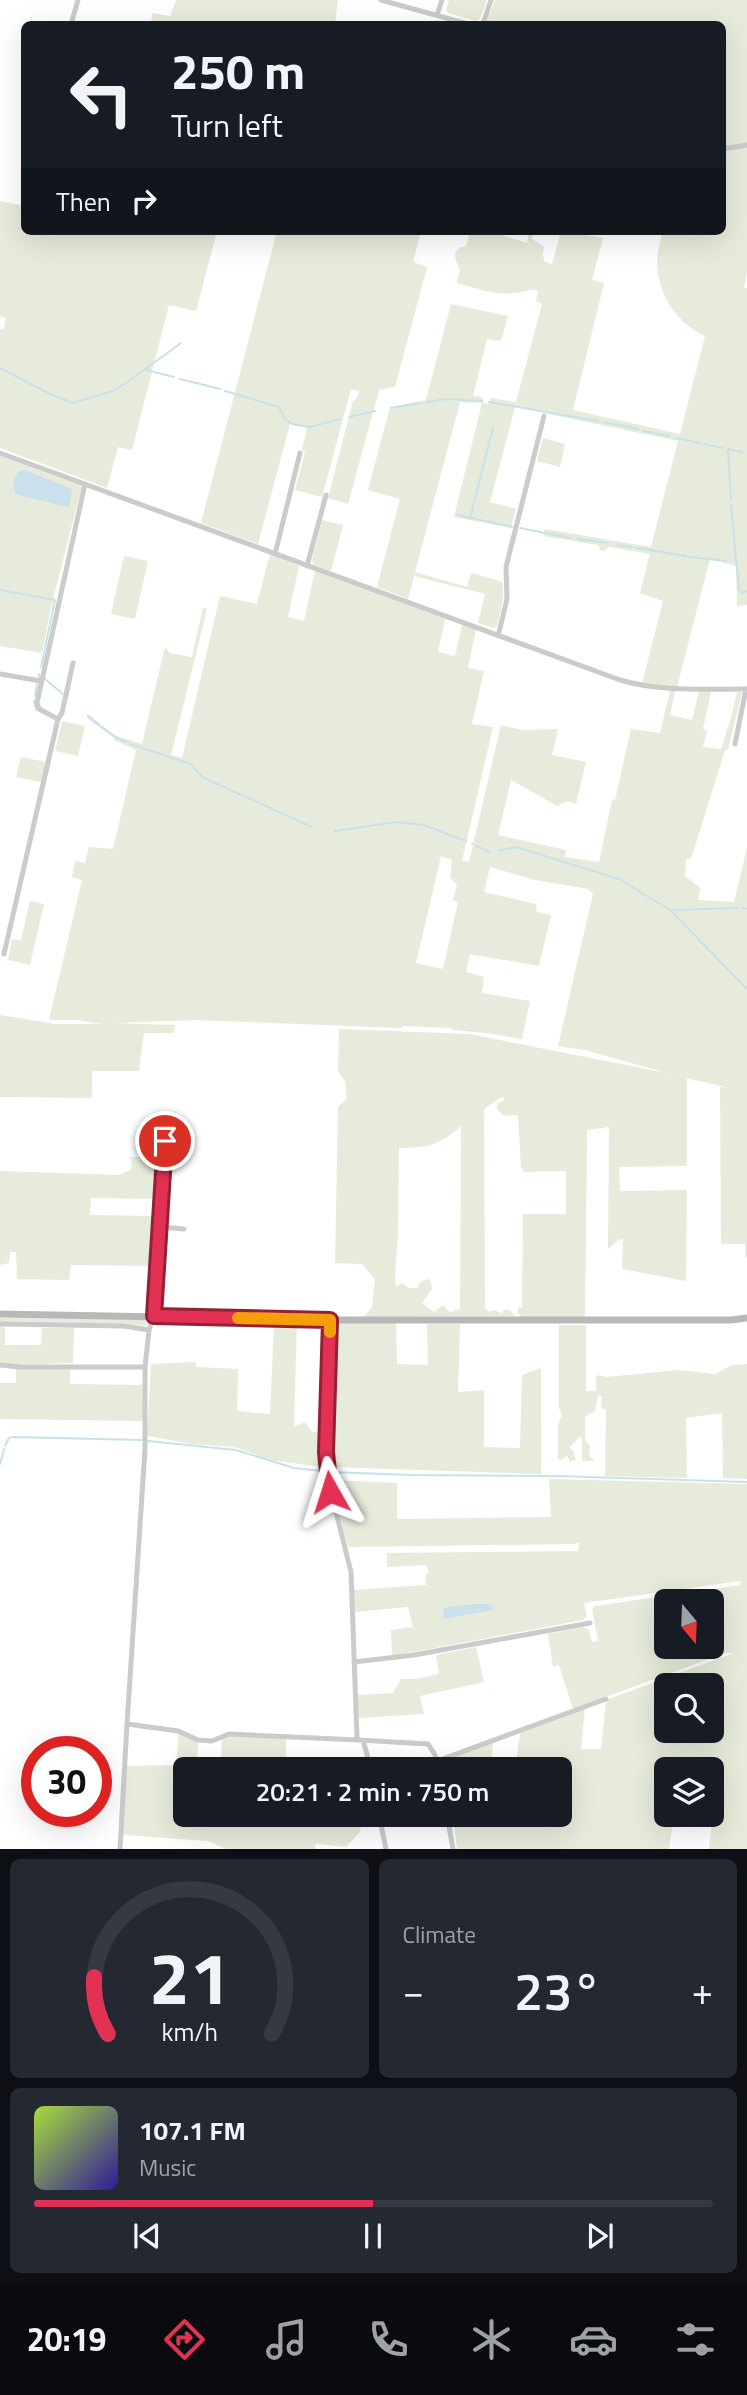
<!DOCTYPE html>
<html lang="en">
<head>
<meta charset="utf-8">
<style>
  body { margin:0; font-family:"Titillium Web",sans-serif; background:#242831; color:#f1f3f6; height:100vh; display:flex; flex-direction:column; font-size:26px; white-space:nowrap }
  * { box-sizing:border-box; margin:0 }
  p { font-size:23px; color:#9ea1a6 }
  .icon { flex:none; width:38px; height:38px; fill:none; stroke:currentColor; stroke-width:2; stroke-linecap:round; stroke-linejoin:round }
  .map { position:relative; height:1849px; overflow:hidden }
  .drawer { display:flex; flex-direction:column; gap:10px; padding:10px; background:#0d0f14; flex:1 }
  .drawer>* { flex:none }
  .banner { position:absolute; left:21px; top:21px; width:705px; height:214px; border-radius:10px; box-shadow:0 7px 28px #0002; background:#171b24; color:#f1f3f6; overflow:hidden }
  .needle { width:46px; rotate:161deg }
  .controls { position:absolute; left:654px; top:1589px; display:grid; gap:14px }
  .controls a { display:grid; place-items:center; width:70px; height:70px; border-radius:10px; background:#171b24; box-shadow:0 7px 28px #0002; font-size:35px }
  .speed { position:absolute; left:21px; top:1736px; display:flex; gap:14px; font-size:35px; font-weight:700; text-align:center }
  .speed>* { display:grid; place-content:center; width:91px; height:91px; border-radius:50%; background:#171b24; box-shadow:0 7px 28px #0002; line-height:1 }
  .speed .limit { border:10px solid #d22; background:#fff; color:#111 }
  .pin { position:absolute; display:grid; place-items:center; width:60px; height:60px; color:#fff; margin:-30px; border:4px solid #fff; border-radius:50%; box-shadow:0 2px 7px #0007 }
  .me { position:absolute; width:77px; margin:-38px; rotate:354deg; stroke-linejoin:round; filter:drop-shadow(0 0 5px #0008) }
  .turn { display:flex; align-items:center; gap:24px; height:147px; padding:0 35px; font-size:32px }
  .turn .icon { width:91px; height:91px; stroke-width:2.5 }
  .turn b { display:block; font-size:49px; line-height:60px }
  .then { display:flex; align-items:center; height:66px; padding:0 35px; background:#0003; gap:14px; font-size:26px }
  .big { font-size:52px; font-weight:600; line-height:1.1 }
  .drawer .tile { flex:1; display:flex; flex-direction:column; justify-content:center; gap:10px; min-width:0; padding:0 24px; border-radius:10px; background:#242831 }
  .drawer .dial { align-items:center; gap:0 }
  .dial svg { height:182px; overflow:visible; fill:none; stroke:#363941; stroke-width:7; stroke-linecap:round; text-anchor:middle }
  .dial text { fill:#f1f3f6; stroke:none }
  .song { display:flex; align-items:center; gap:21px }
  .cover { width:84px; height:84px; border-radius:10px; background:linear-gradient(135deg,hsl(80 70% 55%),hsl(250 70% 35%)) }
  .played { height:7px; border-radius:4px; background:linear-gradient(90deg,#e33153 50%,#363941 50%) }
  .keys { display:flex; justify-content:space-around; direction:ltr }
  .heat { display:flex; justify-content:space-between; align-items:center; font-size:38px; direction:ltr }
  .drawer .tiles { flex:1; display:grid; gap:10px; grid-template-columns:1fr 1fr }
  .tile:last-child { grid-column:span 2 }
  .trip { position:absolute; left:173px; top:1757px; width:399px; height:70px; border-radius:10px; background:#171b24; box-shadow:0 7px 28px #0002; font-weight:600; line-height:70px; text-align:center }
  .dock { display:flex; height:112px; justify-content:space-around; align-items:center; background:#090b0e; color:#9ea1a6 }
  .dock .icon { width:49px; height:49px }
  .dock .current { color:#e33153 }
  .dock b { font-size:32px; color:#f1f3f6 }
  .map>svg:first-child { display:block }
  .green { fill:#e6ebdb; fill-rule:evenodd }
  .water { fill:#c8e1eb }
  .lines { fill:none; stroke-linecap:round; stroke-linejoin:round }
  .stream { stroke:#c8e1eb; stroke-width:2 }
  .street { stroke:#cbcbcb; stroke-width:5 }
  .secondary { stroke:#b8b8b8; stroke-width:7 }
  .route-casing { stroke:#942036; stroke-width:18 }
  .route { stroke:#e33153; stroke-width:12 }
  .slow { stroke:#f59e0b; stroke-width:12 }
</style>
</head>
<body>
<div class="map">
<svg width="747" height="1849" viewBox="0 0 747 1849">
  <rect width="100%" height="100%" fill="#fff"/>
  <path class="green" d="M176,0H338L335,24H151L152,13L170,16Z
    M449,0H487L480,19L475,21L448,13L446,9Z
    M495,0H747V273L744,288H747V605L737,606L736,566L710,559L677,687L642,684L663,601L640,593L650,554L609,547L604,551L600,550L598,545L543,536L545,529L651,547L678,441L515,407L490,502L516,509L511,528L454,517L482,403L460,402L415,572L467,587L471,573L503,582V600L497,626L493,628L478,623L485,594L414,576L408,599L377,587L400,499L368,490L390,407L426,400L451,304L508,316L501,341L487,339L473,396L483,397V403L488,404L491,398L516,402L542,304L536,301L538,291C529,288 525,292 515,293C497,296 475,288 457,283L460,269C454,258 451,249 466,246L470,231H505L504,236L527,243L529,231H534L532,239L544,247L543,256L545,262L552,264L561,231L603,238L592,280L604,283L573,410L680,434L705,336C676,324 656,290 657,259C658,250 661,240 662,231H723V24H486Z
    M0,201L24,206V231H217L196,311L169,305L132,450L118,447L107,488L0,448V329H4L6,318L0,316Z
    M277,231H421L413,262L427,267L395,387L379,390L348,504L328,498L353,401L357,398L359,391L351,389L322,497L295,490L305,452L302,450L307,428L290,424L258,544L201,523Z
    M543,438L565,444L560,467L537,461Z
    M0,456L82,486L53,599L42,653L0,646Z
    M322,520L343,525L331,571L314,565L312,560Z
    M270,554L299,566L288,617L304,621L315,571L445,619L438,652L455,656L462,625L476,629L468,668L484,671L472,724L493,727L462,861L469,862L501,725L522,730L558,729L552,755L586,762L576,804L567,801L557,806L511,780L498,835L566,850L565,857L599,862L612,800H615L631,729L660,733L670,691H675L670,715L692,720L699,691H711L703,729L707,731L703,747L721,749L731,718L737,692H742L728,750H725L691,859H686L685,876L700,888L698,900L734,902L747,848V1258L745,1257V1244H721L720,1087L729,1088L687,1078V1166L619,1167L620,1191L687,1190L686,1281L622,1269L623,1239L618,1240L608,1249L609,1127L587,1130L585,1318H522L518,1313V1307L522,1308L523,1214H566V1171L524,1172L521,1167L518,1115L504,1116L497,1109L498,1103L504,1100L503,1096L484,1109L485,1308L490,1312L495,1310L502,1314L504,1310H510L515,1316L364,1317L372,1307L375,1279L362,1264L335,1263L338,1107L347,1098L345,1081L338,1071L339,1029L469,1034L667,1073L585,1050L558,1046L593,894L588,889L535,880L490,867L484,892L536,904L537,912L551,915L539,966L470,954L466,972L484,977L482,993L530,1001L522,1039L486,1033L452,1030V1028L402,1026L401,1028L195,1020L114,1023L175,1025L174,1033H144L139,1071H92V1098L0,1097V1015L55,1024H101L77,1020H49L82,880L72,877L75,861L85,863L89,847L113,849L136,750L114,740V738L87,718L88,714L114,735L142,744L165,647L170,653L192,657L203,608L207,609L171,755L182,758L220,596L257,604ZM441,856L452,860L450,877L457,885L453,900L458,902L443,969L416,963ZM461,1126L460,1309L450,1312L443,1305L434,1312L422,1303L432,1289L430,1279L421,1281L417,1288H408L402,1283L396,1286L395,1280L398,1231L399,1148C428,1148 439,1145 461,1126Z
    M124,556L148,561L135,619L111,614Z
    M62,721L85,726L78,756L55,751Z
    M21,757L46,762L41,782L16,777Z
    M30,901L44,904L30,965L8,960L12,939L21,940Z
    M130,1157H162L160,1199L91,1198L90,1215L159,1216L157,1266L71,1265L69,1280L17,1279L16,1252H10L9,1263L0,1265V1171L119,1175L130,1170L132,1165Z
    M0,1318L148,1319L149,1321L145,1326L126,1324L0,1322Z
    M274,1322H297L294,1427L305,1422L312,1432H317L323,1438L322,1467L270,1460L235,1447L192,1444L147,1436L151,1364L196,1362V1367L238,1369L237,1411L270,1414Z
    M332,1322L396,1323L397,1364L428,1365L427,1324H460L458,1392L484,1390V1447L520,1448L522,1375L541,1368V1474L329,1467Z
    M559,1325H586V1391H596V1375L607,1377L679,1370L715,1374L732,1365L747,1364V1479L723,1478L722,1413L686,1418L687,1478L605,1476L606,1410L601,1408L602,1396H598L595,1411L585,1416V1440L590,1446L589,1456L595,1461H582V1439L580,1436L569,1448L573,1450L576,1460L570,1462L567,1456L561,1460L558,1459V1424L562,1415L559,1408Z
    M0,1327H5V1345H41L42,1328H74L73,1363L17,1365L0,1363Z
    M28,1368H70V1384L142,1385L144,1421L0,1419V1383H16V1369Z
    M549,1479L747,1484V1849H709L714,1803L712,1769H667V1815H674L669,1849H457L453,1815H560V1769H515L520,1733L585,1708L581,1749H601L606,1700L734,1653H725L573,1709L559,1665L553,1667L548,1634L584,1627L589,1630L592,1642L598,1641L592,1609L595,1606L741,1585L740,1581L584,1603L587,1616L583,1620L392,1656L391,1630L413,1627L408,1607L354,1612L353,1590L426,1585L425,1576L429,1572L426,1565L387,1567V1553L578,1551L579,1542L575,1544L348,1547L330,1480L397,1483V1519L551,1517ZM667,1601H712V1647H667ZM667,1685H712V1731H667Z
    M476,1647L484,1682L420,1696L424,1714L359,1718L357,1695L393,1693L401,1679H416L439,1674L436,1655Z
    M179,1732L198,1742L197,1765L221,1767L222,1738L229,1735L286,1738V1769H186V1815H366L363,1818L351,1822V1825L361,1822L360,1832L346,1847L316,1844L315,1849H226L208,1841L123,1835L126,1766L176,1765Z
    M493,1743L491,1769H447V1764L454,1756Z"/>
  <path class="water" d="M25,470L72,489L69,506L67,507L15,494L13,480L18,472Z
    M473,1604H489L494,1607L492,1610L444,1619L443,1608Z"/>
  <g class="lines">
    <path class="stream" d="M0,368L48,393L73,403L113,391L126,383L181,343
      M146,370L174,377
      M180,379L220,389
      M225,391L279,407L285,419L292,424L310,427L341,419
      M427,402L446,399L482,401
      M489,402L598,421
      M391,408L420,403
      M349,417L375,411
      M604,422L638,429
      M643,431L669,436
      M676,438L700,443
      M704,444L722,448
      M731,499L728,449L742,452
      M731,505L739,590L741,593L747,591
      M458,515L512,527
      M470,518L493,428
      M520,528L571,538
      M578,539L608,543
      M617,545L632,547
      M637,548L686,556
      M689,557L726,561
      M0,590L55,600L41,667
      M39,677V674
      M45,679L63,694
      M35,696L37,684
      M34,701L36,710
      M88,716L99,725
      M102,727L117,738L126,742
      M130,744L191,764L202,777L312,827
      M335,831L396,822L424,825L466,841
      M472,844H473
      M476,846L490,852
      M498,851L516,847L619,879L670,910L747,989
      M743,908L747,909
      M673,910L738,908
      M148,1441L236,1450L294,1468L323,1471
      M5,1446L9,1438L13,1437L142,1440
      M0,1464L4,1449
      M330,1472L411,1475L558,1476L747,1482"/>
    <path class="street" d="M381,0L468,24
      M437,15L442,0
      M71,24L78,0
      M483,24L491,0
      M723,149L747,145
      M0,453L620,680C661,692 704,689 747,689
      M275,554L300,453
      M307,566L326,495
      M498,636L507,599L506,567L544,416
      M73,663L62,713L58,719L39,709L37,703L85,484
      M0,674L41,681
      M735,744L746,689
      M4,954L58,719
      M165,1141L155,1310L149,1330L145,1367V1449L127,1724L178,1731L198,1740L212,1741L229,1734L359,1740
      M160,1227L184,1229
      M330,1320L327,1476L351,1572L357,1738L359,1740L428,1744L435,1755L438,1769
      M0,1324L124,1326L149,1330
      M0,1365L20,1367H145
      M354,1662L414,1655L590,1623
      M363,1740L371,1769
      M437,1761L606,1699
      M379,1815L386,1849
      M447,1815L453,1849
      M120,1849L127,1724"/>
    <path class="secondary" d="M0,1314L330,1320H731L747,1318"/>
  </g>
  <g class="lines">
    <defs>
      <path id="route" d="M165,1141L154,1316L330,1320L326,1452L330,1492"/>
    </defs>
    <use href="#route" class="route-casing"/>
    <use href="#route" class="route"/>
    <path class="slow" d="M238,1318L330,1320V1332"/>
  </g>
</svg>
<div class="controls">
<a><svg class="needle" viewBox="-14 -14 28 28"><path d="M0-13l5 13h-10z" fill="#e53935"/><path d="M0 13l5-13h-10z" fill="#9ea1a6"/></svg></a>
<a><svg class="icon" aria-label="search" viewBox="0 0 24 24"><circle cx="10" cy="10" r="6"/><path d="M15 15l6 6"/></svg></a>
<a><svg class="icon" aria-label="layers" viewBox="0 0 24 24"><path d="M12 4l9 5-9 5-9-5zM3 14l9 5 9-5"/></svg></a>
</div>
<div class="speed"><div class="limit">30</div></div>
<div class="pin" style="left:165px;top:1141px;background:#d93025"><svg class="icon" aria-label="arrive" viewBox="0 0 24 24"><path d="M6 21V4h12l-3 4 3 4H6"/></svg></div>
<svg class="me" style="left:330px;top:1492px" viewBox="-20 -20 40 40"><path d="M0-17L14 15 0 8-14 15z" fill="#e33153" stroke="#fff" stroke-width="4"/></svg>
<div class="trip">20:21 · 2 min · 750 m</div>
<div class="banner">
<div class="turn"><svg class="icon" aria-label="left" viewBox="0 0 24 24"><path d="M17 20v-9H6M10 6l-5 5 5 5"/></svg><div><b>250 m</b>Turn left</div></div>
<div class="then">Then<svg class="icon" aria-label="right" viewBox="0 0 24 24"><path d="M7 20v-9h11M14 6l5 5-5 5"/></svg></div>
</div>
</div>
<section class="drawer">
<div class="tiles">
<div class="tile dial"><svg viewBox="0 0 100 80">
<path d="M14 69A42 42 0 1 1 86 69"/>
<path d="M14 69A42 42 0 0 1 8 44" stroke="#e33153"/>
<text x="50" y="56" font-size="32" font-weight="700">21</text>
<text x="50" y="72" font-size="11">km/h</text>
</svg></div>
<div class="tile"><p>Climate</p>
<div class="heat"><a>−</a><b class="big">23°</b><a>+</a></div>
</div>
<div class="tile">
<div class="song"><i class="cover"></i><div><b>107.1 FM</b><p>Music</p></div></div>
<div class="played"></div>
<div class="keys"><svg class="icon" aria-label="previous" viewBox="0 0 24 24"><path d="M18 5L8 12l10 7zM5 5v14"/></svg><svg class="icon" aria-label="pause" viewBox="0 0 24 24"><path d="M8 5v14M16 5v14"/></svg><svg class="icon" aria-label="next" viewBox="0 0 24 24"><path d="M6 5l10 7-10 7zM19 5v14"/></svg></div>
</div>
</div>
</section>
<nav class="dock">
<b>20:19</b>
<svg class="icon current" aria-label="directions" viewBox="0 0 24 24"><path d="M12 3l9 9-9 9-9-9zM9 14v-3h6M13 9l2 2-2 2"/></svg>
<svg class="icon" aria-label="music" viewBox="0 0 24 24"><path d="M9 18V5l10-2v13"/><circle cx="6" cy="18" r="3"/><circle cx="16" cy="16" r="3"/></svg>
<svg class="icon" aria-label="phone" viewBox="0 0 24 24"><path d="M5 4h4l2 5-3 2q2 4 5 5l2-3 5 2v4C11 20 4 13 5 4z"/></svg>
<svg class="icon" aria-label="climate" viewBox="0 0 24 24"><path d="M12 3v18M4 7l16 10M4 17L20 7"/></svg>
<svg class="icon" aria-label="car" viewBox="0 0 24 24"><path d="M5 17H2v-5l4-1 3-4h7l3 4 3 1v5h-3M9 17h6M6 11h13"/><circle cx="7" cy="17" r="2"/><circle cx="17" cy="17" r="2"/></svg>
<svg class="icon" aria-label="filters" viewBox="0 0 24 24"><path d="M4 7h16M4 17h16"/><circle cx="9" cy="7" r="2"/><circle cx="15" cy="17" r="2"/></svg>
</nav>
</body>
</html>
